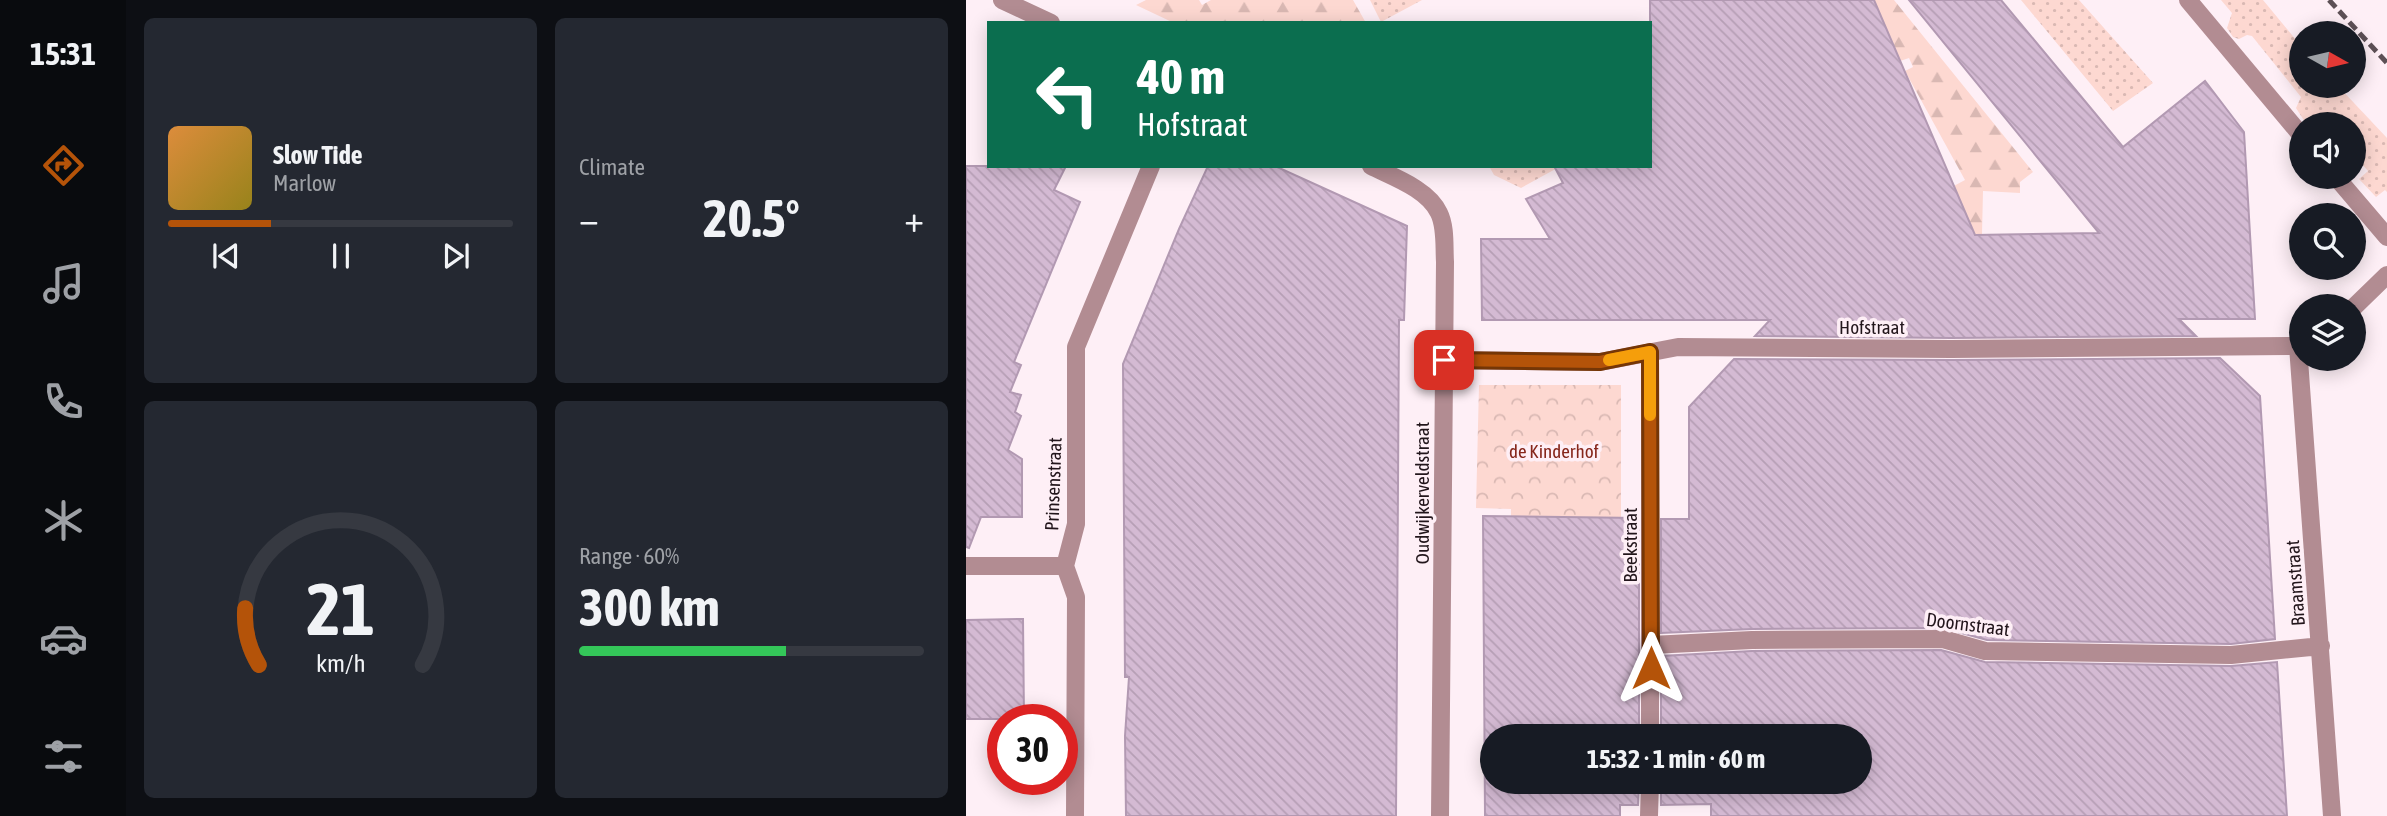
<!DOCTYPE html>
<html lang="en">
<head>
<meta charset="utf-8">
<style>
  body { margin:0; font-family:"Asap Condensed",sans-serif; background:#242831; color:#f1f3f6; height:100vh; display:flex; flex-direction:column; font-size:26px; white-space:nowrap }
  * { box-sizing:border-box; margin:0 }
  p { font-size:23px; color:#9ea1a6 }
  .icon { flex:none; width:38px; height:38px; fill:none; stroke:currentColor; stroke-width:2; stroke-linecap:round; stroke-linejoin:round }
  .map { position:relative; flex:1; overflow:hidden }
  .details { display:flex; flex-direction:column; gap:18px; padding:18px; background:#0d0f14; width:840px }
  .details>* { flex:none }
  .banner { position:absolute; left:21px; top:21px; width:665px; height:147px; border-radius:0px; box-shadow:0 4px 18px #0003; background:#0b6e4f; color:#fff; overflow:hidden }
  .needle { width:46px; rotate:98deg }
  .tools { position:absolute; left:1323px; top:21px; display:grid; gap:14px }
  .tools a { display:grid; place-items:center; width:77px; height:77px; border-radius:50%; background:#171b24; box-shadow:0 4px 18px #0003; font-size:35px }
  .speed { position:absolute; left:21px; top:704px; display:flex; gap:14px; font-size:35px; font-weight:700; text-align:center }
  .speed>* { display:grid; place-content:center; width:91px; height:91px; border-radius:50%; background:#171b24; box-shadow:0 4px 18px #0003; line-height:1 }
  .speed .limit { border:10px solid #d22; background:#fff; color:#111 }
  .pin { position:absolute; display:grid; place-items:center; width:60px; height:60px; color:#fff; margin:-30px; border-radius:14px; box-shadow:0 4px 10px #0006 }
  .me { position:absolute; width:77px; margin:-38px; rotate:0deg; stroke-linejoin:round; filter:drop-shadow(0 0 5px #0008) }
  .turn { display:flex; align-items:center; gap:24px; height:147px; padding:0 35px; font-size:32px }
  .turn .icon { width:91px; height:91px; stroke-width:2.5 }
  .turn b { display:block; font-size:49px; line-height:60px }
  .big { font-size:52px; font-weight:700; line-height:1.1 }
  .details .card { flex:1; display:flex; flex-direction:column; justify-content:center; gap:10px; min-width:0; padding:0 24px; border-radius:10px; background:#242831 }
  .details .dial { align-items:center; gap:0 }
  .dial svg { height:182px; overflow:visible; fill:none; stroke:#363941; stroke-width:7; stroke-linecap:round; text-anchor:middle }
  .dial text { fill:#f1f3f6; stroke:none }
  .song { display:flex; align-items:center; gap:21px }
  .cover { width:84px; height:84px; border-radius:10px; background:linear-gradient(135deg,hsl(30 70% 55%),hsl(50 70% 35%)) }
  .played { height:7px; border-radius:4px; background:linear-gradient(90deg,#b45309 30%,#363941 30%) }
  .keys { display:flex; justify-content:space-around; direction:ltr }
  .heat { display:flex; justify-content:space-between; align-items:center; font-size:38px; direction:ltr }
  .charge { height:10px; border-radius:5px; background:linear-gradient(90deg,#34c759 60%,#363941 0) }
  .details .tiles { flex:1; display:grid; gap:18px; grid-template-columns:repeat(2,1fr) }
  .trip { position:absolute; left:514px; top:724px; width:392px; height:70px; border-radius:35px; background:#171b24; box-shadow:0 4px 18px #0003; font-weight:700; line-height:70px; text-align:center }
  main { display:flex; flex:1; min-height:0 }
  .tab-bar { display:flex; flex-direction:column; width:126px; justify-content:space-around; align-items:center; background:#090b0e; color:#9ea1a6 }
  .tab-bar .icon { width:49px; height:49px }
  .tab-bar .current { color:#b45309 }
  .tab-bar b { font-size:32px; color:#f1f3f6 }
  .map>svg:first-child { display:block }
  .grass { fill:url(#grass-dots) }
  .forest { fill:url(#forest-firs) }
  .park { fill:url(#park-crowns) }
  .building { fill:url(#building-back-hatch); stroke:#b299b2; stroke-width:2 }
  .lines { fill:none; stroke-linecap:round; stroke-linejoin:round }
  .street { stroke:#b28c92; stroke-width:18 }
  .rail { stroke:#5d5056; stroke-width:5; stroke-dasharray:10 5; stroke-linecap:butt }
  .route-casing { stroke:#753606; stroke-width:18 }
  .route { stroke:#b45309; stroke-width:12 }
  .slow { stroke:#f59e0b; stroke-width:12 }
  .labels { text-anchor:middle; stroke-width:7; stroke-linejoin:round; paint-order:stroke }
  .street-label { font-size:19px; fill:#22151b; stroke:#feeff6 }
  .park-label { font-size:19px; fill:#86261b; stroke:#feeff6 }
</style>
</head>
<body>
<main>
<nav class="tab-bar">
<b>15:31</b>
<svg class="icon current" aria-label="directions" viewBox="0 0 24 24"><path d="M12 3l9 9-9 9-9-9zM9 14v-3h6M13 9l2 2-2 2"/></svg>
<svg class="icon" aria-label="music" viewBox="0 0 24 24"><path d="M9 18V5l10-2v13"/><circle cx="6" cy="18" r="3"/><circle cx="16" cy="16" r="3"/></svg>
<svg class="icon" aria-label="phone" viewBox="0 0 24 24"><path d="M5 4h4l2 5-3 2q2 4 5 5l2-3 5 2v4C11 20 4 13 5 4z"/></svg>
<svg class="icon" aria-label="climate" viewBox="0 0 24 24"><path d="M12 3v18M4 7l16 10M4 17L20 7"/></svg>
<svg class="icon" aria-label="car" viewBox="0 0 24 24"><path d="M5 17H2v-5l4-1 3-4h7l3 4 3 1v5h-3M9 17h6M6 11h13"/><circle cx="7" cy="17" r="2"/><circle cx="17" cy="17" r="2"/></svg>
<svg class="icon" aria-label="filters" viewBox="0 0 24 24"><path d="M4 7h16M4 17h16"/><circle cx="9" cy="7" r="2"/><circle cx="15" cy="17" r="2"/></svg>
</nav>
<section class="details">
<div class="tiles">
<div class="card">
<div class="song"><i class="cover"></i><div><b>Slow Tide</b><p>Marlow</p></div></div>
<div class="played"></div>
<div class="keys"><svg class="icon" aria-label="previous" viewBox="0 0 24 24"><path d="M18 5L8 12l10 7zM5 5v14"/></svg><svg class="icon" aria-label="pause" viewBox="0 0 24 24"><path d="M8 5v14M16 5v14"/></svg><svg class="icon" aria-label="next" viewBox="0 0 24 24"><path d="M6 5l10 7-10 7zM19 5v14"/></svg></div>
</div>
<div class="card"><p>Climate</p>
<div class="heat"><a>−</a><b class="big">20.5°</b><a>+</a></div>
</div>
<div class="card dial"><svg viewBox="0 0 100 80">
<path d="M14 69A42 42 0 1 1 86 69"/>
<path d="M14 69A42 42 0 0 1 8 44" stroke="#b45309"/>
<text x="50" y="56" font-size="32" font-weight="700">21</text>
<text x="50" y="72" font-size="11">km/h</text>
</svg></div>
<div class="card"><p>Range · 60%</p><b class="big">300 km</b><div class="charge"></div></div>
</div>
</section>
<div class="map">
<svg width="1421" height="816" viewBox="0 0 1421 816">
  <defs>
    <pattern id="grass-dots" width="8" height="8" patternUnits="userSpaceOnUse" patternTransform="scale(1.75)"><rect width="8" height="8" fill="#fdd8d1"/><path d="M2 2h.1M6 6h.1" fill="none" stroke="#d9b8b3" stroke-width="1.8" stroke-linecap="round"/></pattern>
    <pattern id="forest-firs" width="22" height="20" patternUnits="userSpaceOnUse" patternTransform="scale(1.75)"><rect width="22" height="20" fill="#fdd8d1"/><path d="M5 1l3.5 6h-7zM16 11l3.5 6h-7z" fill="#d9b8b3"/></pattern>
    <pattern id="park-crowns" width="20" height="18" patternUnits="userSpaceOnUse" patternTransform="scale(1.75)"><rect width="20" height="18" fill="#fdd8d1"/><path d="M2 6a3 3 0 1 1 6 0M12 15a3 3 0 1 1 6 0" fill="none" stroke="#d9b8b3"/></pattern>
    <pattern id="building-back-hatch" width="6" height="6" patternUnits="userSpaceOnUse" patternTransform="scale(1.75)"><rect width="6" height="6" fill="#d4bad3"/><path d="M-1 5l2 2M0 0l6 6M5-1l2 2" fill="none" stroke="#b69fb5"/></pattern>
  </defs>
  <rect width="100%" height="100%" fill="#feeff6"/>
  <path class="grass" d="M404,0H456L415,22Z
    M1055,0H1113L1187,83L1147,111Z
    M1255,0H1297L1335,46V86H1372L1421,138V192L1419,190L1410,197L1393,179L1402,171L1388,155V124H1358L1352,121L1346,123L1339,122L1330,108L1335,97L1286,36L1281,35L1273,39L1267,37L1261,28L1266,13Z
    M523,166H595L555,188L528,175Z"/>
  <path class="forest" d="M180,0H233L236,5L245,0H387L400,23H208L170,5Z
    M909,0H928L1067,172L1054,182V193L1017,191L1016,234L896,235L999,180L939,71L947,67L943,58L934,61L903,4Z"/>
  <path class="park" d="M513,385H655V518L545,516V509L510,508Z"/>
  <path class="building" d="M684,0H908L1009,235L1133,233L943,0H1035L1157,147L1239,81L1278,132L1289,319H1213L1230,336L985,338L789,336L804,320H516L515,239H584L560,199L597,183L588,166H684Z
    M0,166H100L88,190L114,202L48,362L55,365L44,392L55,395L49,412L55,416L42,450L56,459V517H15L3,548L0,547Z
    M242,166H309L441,226L438,320H433L430,816H160L159,736L163,677H159L157,364L213,229Z
    M1254,358L1294,396L1309,639L1265,644L1021,640L977,628L786,629L695,633V519H723V407L768,359L985,360Z
    M517,516L673,518V737H527V782H673L672,805H654V816H519Z
    M57,619L58,719H0V620Z
    M975,650L1019,662L1265,666L1311,662L1321,816H745V804L695,805V782H894V737H695V656L786,651Z"/>
  <g class="lines">
    <path class="street" d="M36,0L85,23
      M1222,0L1335,135
      M405,166C427,177 462,189 473,213C480,227 478,247 479,262L474,816
      M1370,177L1421,237
      M1388,307L1421,275
      M1332,346L1366,816
      M684,352V737
      M478,360L634,362L712,347L985,349L1332,346L1335,344
      M0,566H99
      M685,645L786,640L977,639L1019,651L1265,655L1355,646
      M109,816L110,597L99,566L110,524V347L185,166
      M683,816L684,782"/>
    <path class="rail" d="M1363,0L1421,63"/>
  </g>
  <g class="lines">
    <defs>
      <path id="route" d="M478,360L634,362L684,352L685,668"/>
    </defs>
    <use href="#route" class="route-casing"/>
    <use href="#route" class="route"/>
    <path class="slow" d="M643,360L684,352V415"/>
  </g>
  <g class="labels">
    <g class="street-label">
      <text x="906" y="334">Hofstraat</text>
      <text transform="translate(87 484) rotate(-88)" y="7">Prinsenstraat</text>
      <text transform="translate(456 493) rotate(-90)" y="7">Oudwijkerveldstraat</text>
      <text transform="translate(664 545) rotate(-90)" y="7">Beekstraat</text>
      <text transform="translate(1329 583) rotate(-94)" y="7">Braamstraat</text>
      <text transform="translate(1002 624) rotate(7)" y="7">Doornstraat</text>
    </g>
    <g class="park-label">
      <text x="588" y="458">de Kinderhof</text>
    </g>
  </g>
</svg>
<div class="tools">
<a><svg class="needle" viewBox="-14 -14 28 28"><path d="M0-13l5 13h-10z" fill="#e53935"/><path d="M0 13l5-13h-10z" fill="#9ea1a6"/></svg></a>
<a><svg class="icon" aria-label="sound" viewBox="0 0 24 24"><path d="M4 9h4l5-4v14l-5-4H4zM17 9q2 3 0 6"/></svg></a>
<a><svg class="icon" aria-label="search" viewBox="0 0 24 24"><circle cx="10" cy="10" r="6"/><path d="M15 15l6 6"/></svg></a>
<a><svg class="icon" aria-label="layers" viewBox="0 0 24 24"><path d="M12 4l9 5-9 5-9-5zM3 14l9 5 9-5"/></svg></a>
</div>
<div class="speed"><div class="limit">30</div></div>
<div class="pin" style="left:478px;top:360px;background:#d93025"><svg class="icon" aria-label="arrive" viewBox="0 0 24 24"><path d="M6 21V4h12l-3 4 3 4H6"/></svg></div>
<svg class="me" style="left:685px;top:668px" viewBox="-20 -20 40 40"><path d="M0-17L14 15 0 8-14 15z" fill="#b45309" stroke="#fff" stroke-width="4"/></svg>
<div class="trip">15:32 · 1 min · 60 m</div>
<div class="banner">
<div class="turn"><svg class="icon" aria-label="left" viewBox="0 0 24 24"><path d="M17 20v-9H6M10 6l-5 5 5 5"/></svg><div><b>40 m</b>Hofstraat</div></div>
</div>
</div>
</main>
</body>
</html>
